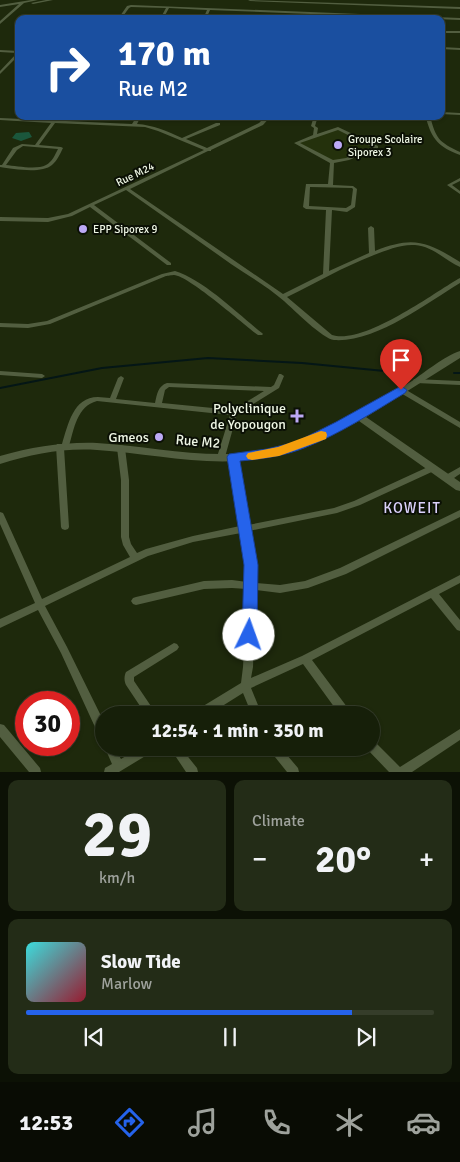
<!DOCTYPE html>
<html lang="en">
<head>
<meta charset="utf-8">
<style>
  body { margin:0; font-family:Signika,sans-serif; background:#232c17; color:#f1f3f6; height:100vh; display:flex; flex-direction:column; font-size:19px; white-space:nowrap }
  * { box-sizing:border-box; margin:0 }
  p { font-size:16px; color:#9ea29c }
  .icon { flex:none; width:28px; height:28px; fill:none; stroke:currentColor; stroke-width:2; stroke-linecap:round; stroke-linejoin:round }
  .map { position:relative; height:772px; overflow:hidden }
  .drawer { display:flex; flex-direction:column; gap:8px; padding:8px; background:#0c1105; flex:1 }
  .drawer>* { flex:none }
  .top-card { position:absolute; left:15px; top:15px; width:430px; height:105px; border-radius:10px; box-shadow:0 1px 4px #0004,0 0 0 1px #353d2a; background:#1a4fa0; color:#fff; overflow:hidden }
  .speed { position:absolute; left:15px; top:691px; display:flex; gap:10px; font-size:25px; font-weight:700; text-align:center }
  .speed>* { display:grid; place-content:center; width:65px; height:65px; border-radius:50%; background:#161f09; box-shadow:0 1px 4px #0004,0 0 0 1px #353d2a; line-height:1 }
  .speed .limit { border:8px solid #d22; background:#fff; color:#111 }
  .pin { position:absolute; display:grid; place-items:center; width:42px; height:42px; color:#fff; margin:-51px -21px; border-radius:50% 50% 50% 0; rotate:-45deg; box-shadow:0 0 5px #0007 }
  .pin .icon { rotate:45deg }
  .me { position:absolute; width:55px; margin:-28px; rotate:3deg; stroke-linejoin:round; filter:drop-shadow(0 0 4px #0008) }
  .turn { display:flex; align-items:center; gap:18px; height:105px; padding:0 20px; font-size:22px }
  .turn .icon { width:65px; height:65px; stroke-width:2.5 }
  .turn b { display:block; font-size:35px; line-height:42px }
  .big { font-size:38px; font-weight:700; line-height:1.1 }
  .drawer .card { flex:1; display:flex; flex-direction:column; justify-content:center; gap:8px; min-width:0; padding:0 18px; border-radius:10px; background:#232c17 }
  .drawer .dial { align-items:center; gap:0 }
  .dial b { font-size:65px; line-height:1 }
  .song { display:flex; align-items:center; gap:15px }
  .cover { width:60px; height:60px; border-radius:8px; background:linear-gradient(135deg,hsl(180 70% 55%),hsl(350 70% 35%)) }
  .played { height:5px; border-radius:2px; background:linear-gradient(90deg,#2563eb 80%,#353d2a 80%) }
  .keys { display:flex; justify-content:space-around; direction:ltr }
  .heat { display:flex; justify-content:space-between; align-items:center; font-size:28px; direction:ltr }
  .drawer .tiles { flex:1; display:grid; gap:8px; grid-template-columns:1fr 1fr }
  .card:last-child { grid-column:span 2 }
  .trip { position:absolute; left:95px; top:706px; width:285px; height:50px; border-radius:25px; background:#161f09; box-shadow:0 1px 4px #0004,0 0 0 1px #353d2a; font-weight:700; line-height:50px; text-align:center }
  .dock { display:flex; height:80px; justify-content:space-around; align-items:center; background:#090c04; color:#9ea29c }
  .dock .icon { width:35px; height:35px }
  .dock .on { color:#2563eb }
  .dock b { font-size:22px; color:#f1f3f6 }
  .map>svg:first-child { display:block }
  .built { fill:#24310c }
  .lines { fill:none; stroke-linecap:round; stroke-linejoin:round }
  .stream { stroke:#041616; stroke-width:2 }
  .building { fill:#1b573c }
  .minor { fill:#525e40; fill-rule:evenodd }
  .tertiary { fill:#525e40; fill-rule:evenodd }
  .route { fill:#2563eb; stroke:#184099 }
  .slow { fill:#f59e0b }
  .poi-dot { fill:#bca9f5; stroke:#0b1005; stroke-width:2 }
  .labels { text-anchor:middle; stroke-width:4; stroke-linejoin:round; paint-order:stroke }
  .far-poi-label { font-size:11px; fill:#eff7e5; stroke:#0b1005; text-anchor:start }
  .far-street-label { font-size:11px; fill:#eff7e5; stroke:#0b1005 }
  .poi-label { font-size:14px; fill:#eff7e5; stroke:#0b1005; text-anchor:end }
  .street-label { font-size:14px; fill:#eff7e5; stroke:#0b1005 }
  .neighbourhood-label { font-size:15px; letter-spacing:1px; fill:#dad0fb; stroke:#0b1005 }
</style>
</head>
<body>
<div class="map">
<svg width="460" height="772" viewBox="0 0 460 772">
  <rect width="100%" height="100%" fill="#1e290c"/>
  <path class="built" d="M338,128L375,147L341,160L334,161L299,143Z"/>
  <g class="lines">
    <path class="stream" d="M454,373H460
      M0,388L102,368L208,358L302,363L405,373"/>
  </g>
  <path class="building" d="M29,132L32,137L21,141L12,138L16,133Z"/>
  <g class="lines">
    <path class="minor" d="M31,0H38L24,3L0,24V21L19,4L0,7V5Z
      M46,0H53L33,4L31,3Z
      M248,0L460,7V9L250,1Z
      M131,5L460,18V20L210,10L206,19H203L207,10L169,8L163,19H160L166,8L131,7L129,8L121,19H118L127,6Z
      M441,31H460V33H441Z
      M441,47L460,48V50L441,49Z
      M0,50L19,51V55L0,74V71L17,53L0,52Z
      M441,112L460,113V115L441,114Z
      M137,116H141L137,124C153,125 167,131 182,138L216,123H220V125L186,139L207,148L259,123L266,116H271L263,125L211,150V151H208L130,189L283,294L323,274L326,210L306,209L303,207L306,184H328L330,163L294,143L313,135L314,128L311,126L314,116H318L315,126L318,128L317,134L338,127L378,146V148L349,160L334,163L333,185L353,186L357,189L355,207L347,212L332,210L329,271L369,253L368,228L371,226L374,228L375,251C413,236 426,241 460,262V267C445,260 432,246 415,245C401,244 387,250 374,255C343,267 316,283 287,297L332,335C363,345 431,295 458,279L460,278V283C427,303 375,343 334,340C323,339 294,310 284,301C268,287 249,276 231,264C196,239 161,215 126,190L94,205L171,263V265H167L90,207L72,216L48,222L0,221V217L48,218L68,214L204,150L158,131L145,127L55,123L39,145L61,147L63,148C60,154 57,161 52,165C42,174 13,169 0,167V165H2L13,148L22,144L35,145L51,123L0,120V118L132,124ZM338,130L372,147L346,158L333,160L300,143ZM23,146L58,149C55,155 52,162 46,165C37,170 16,166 6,165L17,150ZM310,187L352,188L353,189L351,205L346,208L309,206Z
      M410,116H430C436,139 439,142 460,152V155C439,147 432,140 426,118Z
      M460,178V181L452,185L460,191V194L447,185Z
      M175,271C204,280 238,314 262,333L263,334L262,335H258C243,324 189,276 174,275C172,275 167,276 166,276L50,324L28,328L0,327V323L28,324L47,321L162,274Z
      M0,371L42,374L45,376L42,378L0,375Z
      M279,374H281L284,376L279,388L237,414L225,457L224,459H218L217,457L230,415L97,401C77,406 74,429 69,446L68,448H64L69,527L68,529L65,530L62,529L61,527L56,446L57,444H62C68,425 73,397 98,397C102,397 106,398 110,398L118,378L121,376L124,378L116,399L155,403C157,394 158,386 167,383L271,387L274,385ZM169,387L264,391L233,410L162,403L165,390Z
      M414,379L460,381V385L416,383H414L413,381Z
      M399,388H403L460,422V428L399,392L398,390Z
      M121,445L124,446L125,448L129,480V537L131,544L137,553L146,549L193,536L240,526L229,457L230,455H236L237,457L248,525L334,508L354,501L430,466H436L437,468L436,470L360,505L337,513L249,531L256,583L280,585L305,581L340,568L460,510V517L346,574L308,588L280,593L256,590L253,667L251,678L302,656L460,575V583L439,594L460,620V631L457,630L431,598L312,660L350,711L351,715H340L303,664L251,688L262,715H252L243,693L208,715H194L195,711L241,683L243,667L247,589L232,588L204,589L136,605L133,604L131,601L133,598L136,597L204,581L232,580L247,582L241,533L193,542L148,556L45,606L67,647L104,722V739L100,738L61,653L38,610L0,628V619L35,603L0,524V512L3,513L4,515L42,599L130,557L123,545L121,537V480L117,448L118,446Z
      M460,467V474C455,477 450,482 444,480L443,478L444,476Z
      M174,643L177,644L179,647L177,650L134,677V681L157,715H146L126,685C124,681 124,676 126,672Z
      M0,724L4,725L40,768L41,772H29L0,737Z
      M460,729V740L412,772H389L366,748H371V741L375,742L400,767Z
      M105,748H115L121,759L139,748H153L152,752L119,772H104L105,768L112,764Z
      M170,748H181L197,768L198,772H186Z
      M270,748H281L298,768L299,772H287L271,752Z"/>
    <path class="tertiary" d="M460,351V358L366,417L460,482V491L456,490L359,421C327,438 293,454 256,459C206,467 148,453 97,450C62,448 33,454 0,464V456C33,447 62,442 97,443C149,446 202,459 255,452C311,446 365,410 412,381C425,372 445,356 460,351Z"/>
  </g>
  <path class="route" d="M401,386L407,390L405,393C373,412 340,434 304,448C284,456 262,459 240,461L258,565L257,635L255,640L249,642L244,640L242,635L244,565L227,457L229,454L267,449L296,442L336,422Z"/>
  <path class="slow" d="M321,431L326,432L327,435L326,439L279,456L252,460L248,459L246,456L248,453L278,447Z"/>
  <g class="poi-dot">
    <circle cx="338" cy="145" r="5"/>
    <circle cx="83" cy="229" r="5"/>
    <path d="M294.5 408.5h5v5h5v5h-5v5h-5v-5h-5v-5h5z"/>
    <circle cx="159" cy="437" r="5"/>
  </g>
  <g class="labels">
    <g class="far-poi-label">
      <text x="348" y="143">Groupe Scolaire<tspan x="348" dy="13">Siporex 3</tspan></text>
      <text x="93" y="233">EPP Siporex 9</text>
    </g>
    <g class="far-street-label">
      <text transform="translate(135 174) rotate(-26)" y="4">Rue M24</text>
    </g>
    <g class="poi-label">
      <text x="286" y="413">Polyclinique<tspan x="286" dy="16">de Yopougon</tspan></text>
      <text x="149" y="442">Gmeos</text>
    </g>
    <g class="street-label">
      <text transform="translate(198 441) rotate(5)" y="5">Rue M2</text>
    </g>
    <g class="neighbourhood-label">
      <text x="412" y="513">KOWEIT</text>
    </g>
  </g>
</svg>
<div class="speed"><div class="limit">30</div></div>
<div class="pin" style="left:401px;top:390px;background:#d93025"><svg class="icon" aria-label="arrive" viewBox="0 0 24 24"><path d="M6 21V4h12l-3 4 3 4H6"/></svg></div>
<svg class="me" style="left:249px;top:635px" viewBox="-20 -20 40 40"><circle r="19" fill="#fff"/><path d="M0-13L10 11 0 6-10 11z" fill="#2563eb"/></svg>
<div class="trip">12:54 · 1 min · 350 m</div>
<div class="top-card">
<div class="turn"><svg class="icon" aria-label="right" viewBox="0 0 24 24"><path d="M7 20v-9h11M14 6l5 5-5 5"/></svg><div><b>170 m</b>Rue M2</div></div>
</div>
</div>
<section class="drawer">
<div class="tiles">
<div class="card dial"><b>29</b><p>km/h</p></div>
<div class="card"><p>Climate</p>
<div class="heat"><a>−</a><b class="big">20°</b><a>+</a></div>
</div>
<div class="card">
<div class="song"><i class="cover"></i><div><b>Slow Tide</b><p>Marlow</p></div></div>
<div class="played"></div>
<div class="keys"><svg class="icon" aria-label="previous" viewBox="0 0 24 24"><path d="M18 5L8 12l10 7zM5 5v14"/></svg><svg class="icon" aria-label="pause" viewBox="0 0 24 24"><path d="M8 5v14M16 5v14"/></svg><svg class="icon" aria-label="next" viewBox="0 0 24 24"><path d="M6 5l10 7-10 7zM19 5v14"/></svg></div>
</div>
</div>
</section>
<nav class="dock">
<b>12:53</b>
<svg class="icon on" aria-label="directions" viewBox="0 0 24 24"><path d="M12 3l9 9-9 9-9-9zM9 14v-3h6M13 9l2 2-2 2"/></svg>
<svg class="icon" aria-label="music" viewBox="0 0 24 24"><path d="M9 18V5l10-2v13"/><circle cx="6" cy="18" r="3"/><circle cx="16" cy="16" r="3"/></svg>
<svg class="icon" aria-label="phone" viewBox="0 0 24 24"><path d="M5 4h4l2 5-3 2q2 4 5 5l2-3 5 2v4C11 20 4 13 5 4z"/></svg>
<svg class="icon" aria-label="climate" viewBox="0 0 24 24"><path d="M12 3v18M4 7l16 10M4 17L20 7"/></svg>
<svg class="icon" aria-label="car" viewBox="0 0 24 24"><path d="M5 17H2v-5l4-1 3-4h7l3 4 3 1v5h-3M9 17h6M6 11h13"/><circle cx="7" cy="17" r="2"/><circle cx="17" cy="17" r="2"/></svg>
</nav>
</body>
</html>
